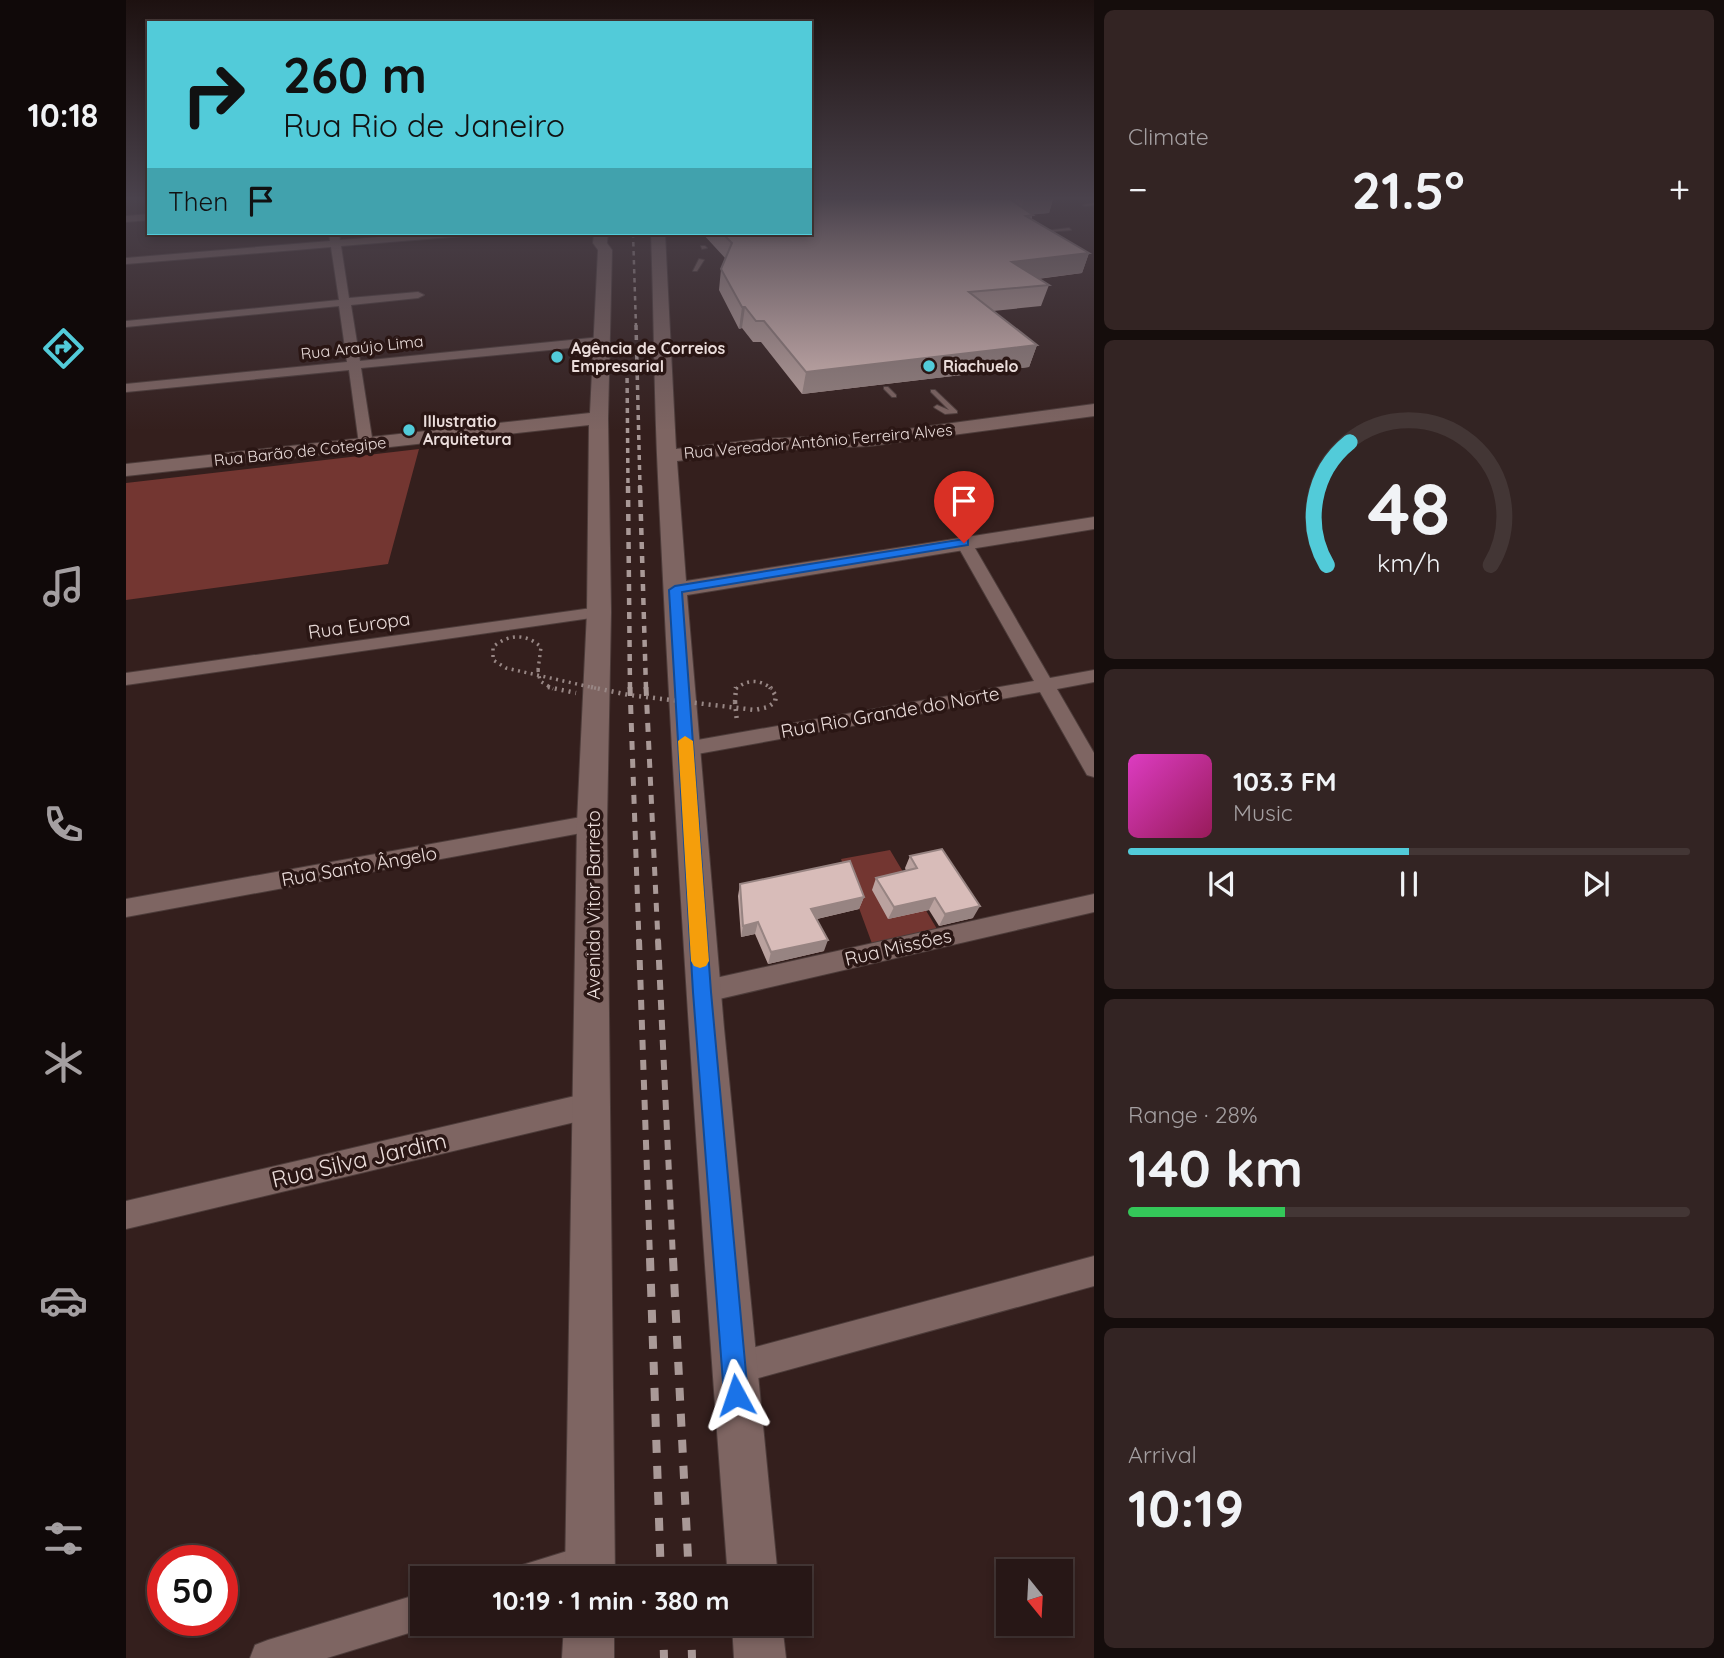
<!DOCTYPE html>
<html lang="en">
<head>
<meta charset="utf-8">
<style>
  body { margin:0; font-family:Quicksand,sans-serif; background:#332423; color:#f1f3f6; height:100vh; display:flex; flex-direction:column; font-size:26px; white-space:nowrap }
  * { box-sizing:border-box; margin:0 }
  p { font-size:23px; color:#a49fa1 }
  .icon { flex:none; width:38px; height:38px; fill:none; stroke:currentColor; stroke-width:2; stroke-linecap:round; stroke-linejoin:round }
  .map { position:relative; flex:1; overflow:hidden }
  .drawer { display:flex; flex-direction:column; gap:10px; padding:10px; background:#150d0c; width:630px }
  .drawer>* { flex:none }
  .banner { position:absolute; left:21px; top:21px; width:665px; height:214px; border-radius:0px; box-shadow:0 4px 10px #0003,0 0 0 2px #433635; background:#52cbd9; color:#111; overflow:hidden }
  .needle { width:46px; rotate:162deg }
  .tools { position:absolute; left:870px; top:1559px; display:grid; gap:14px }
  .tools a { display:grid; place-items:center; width:77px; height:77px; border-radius:0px; background:#271716; box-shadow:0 4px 10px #0003,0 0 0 2px #433635; font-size:35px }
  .speed { position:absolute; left:21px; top:1545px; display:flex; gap:14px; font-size:35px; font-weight:700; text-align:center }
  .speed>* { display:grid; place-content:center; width:91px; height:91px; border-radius:50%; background:#271716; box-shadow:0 4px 10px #0003,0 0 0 2px #433635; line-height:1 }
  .speed .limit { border:10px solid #d22; background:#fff; color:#111 }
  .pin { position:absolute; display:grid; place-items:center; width:60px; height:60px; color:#fff; margin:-72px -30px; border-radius:50% 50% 50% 0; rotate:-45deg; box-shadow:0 0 7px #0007 }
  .pin .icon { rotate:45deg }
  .me { position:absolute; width:77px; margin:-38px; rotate:355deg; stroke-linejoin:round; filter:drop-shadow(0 0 5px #0008) }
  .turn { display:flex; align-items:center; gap:24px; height:147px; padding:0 21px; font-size:32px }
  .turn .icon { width:91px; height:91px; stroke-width:2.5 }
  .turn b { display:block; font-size:49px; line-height:60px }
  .then { display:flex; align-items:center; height:66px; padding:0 21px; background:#0003; gap:14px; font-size:26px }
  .big { font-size:52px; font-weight:700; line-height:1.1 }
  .drawer .card { flex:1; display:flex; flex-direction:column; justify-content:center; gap:10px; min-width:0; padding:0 24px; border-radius:10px; background:#332423 }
  .drawer .dial { align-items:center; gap:0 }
  .dial svg { height:182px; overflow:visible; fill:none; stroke:#433635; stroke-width:7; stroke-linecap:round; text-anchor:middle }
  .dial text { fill:#f1f3f6; stroke:none }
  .song { display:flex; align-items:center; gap:21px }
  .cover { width:84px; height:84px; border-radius:10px; background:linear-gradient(135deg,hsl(310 70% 55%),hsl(330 70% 35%)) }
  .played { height:7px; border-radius:4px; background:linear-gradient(90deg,#52cbd9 50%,#433635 50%) }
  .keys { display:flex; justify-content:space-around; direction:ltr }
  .heat { display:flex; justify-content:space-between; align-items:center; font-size:38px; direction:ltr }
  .charge { height:10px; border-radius:5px; background:linear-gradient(90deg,#34c759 28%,#433635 0) }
  .trip { position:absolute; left:284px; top:1566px; width:402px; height:70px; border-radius:0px; background:#271716; box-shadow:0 4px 10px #0003,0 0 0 2px #433635; font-weight:700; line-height:70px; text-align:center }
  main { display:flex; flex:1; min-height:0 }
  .dock { display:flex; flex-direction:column; width:126px; justify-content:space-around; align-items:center; background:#100909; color:#a49fa1 }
  .dock .icon { width:49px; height:49px }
  .dock .current { color:#52cbd9 }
  .dock b { font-size:32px; color:#f1f3f6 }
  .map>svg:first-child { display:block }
  .green { fill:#733631 }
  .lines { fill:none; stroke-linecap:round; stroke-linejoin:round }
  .lane-casing { stroke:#4d3c3a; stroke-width:2 }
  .street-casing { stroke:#4d3c3a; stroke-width:2 }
  .secondary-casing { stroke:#4d3c3a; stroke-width:2 }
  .path-far1 { stroke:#988785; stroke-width:3.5; stroke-dasharray:2 4.5; stroke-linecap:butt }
  .path { stroke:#988785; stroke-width:4.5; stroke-dasharray:2 5; stroke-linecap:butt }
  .lane { fill:#7e6562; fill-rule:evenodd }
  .street { fill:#7e6562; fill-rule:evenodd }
  .secondary { fill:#7e6562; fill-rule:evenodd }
  .rail-far5 { stroke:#a99997; stroke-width:2.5; stroke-dasharray:4.5 4.5; stroke-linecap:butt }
  .rail-far4 { stroke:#a99997; stroke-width:3.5; stroke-dasharray:5 5; stroke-linecap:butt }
  .rail-far3 { stroke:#a99997; stroke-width:4.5; stroke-dasharray:7 7; stroke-linecap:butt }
  .rail-far2 { stroke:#a99997; stroke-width:5; stroke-dasharray:9 9; stroke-linecap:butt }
  .rail-far1 { stroke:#a99997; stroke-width:6; stroke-dasharray:10 10; stroke-linecap:butt }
  .rail { stroke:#a99997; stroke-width:8; stroke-dasharray:13 13; stroke-linecap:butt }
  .path-bridge-far1 { stroke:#988785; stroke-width:3.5; stroke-dasharray:2 4.5; stroke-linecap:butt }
  .path-bridge { stroke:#988785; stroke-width:4.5; stroke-dasharray:2 5; stroke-linecap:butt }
  .wall { fill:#baa29f }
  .shaded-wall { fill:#978482 }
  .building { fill:#d8bcb9; stroke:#978482; stroke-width:2 }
  .route { fill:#1a73e8; stroke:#114b97; stroke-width:2 }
  .slow { fill:#f59e0b }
  .poi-dot { fill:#52cbd9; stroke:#2a1614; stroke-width:2.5 }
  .labels { text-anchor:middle; stroke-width:7; stroke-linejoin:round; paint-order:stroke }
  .far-street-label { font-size:16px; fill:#ebdddb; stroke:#2a1614 }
  .far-poi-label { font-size:16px; font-weight:bold; fill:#ebdddb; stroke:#2a1614; text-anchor:start }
  .street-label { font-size:19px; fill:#ebdddb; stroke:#2a1614 }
  .near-street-label { font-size:23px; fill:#ebdddb; stroke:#2a1614 }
</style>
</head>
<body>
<main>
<nav class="dock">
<b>10:18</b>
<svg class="icon current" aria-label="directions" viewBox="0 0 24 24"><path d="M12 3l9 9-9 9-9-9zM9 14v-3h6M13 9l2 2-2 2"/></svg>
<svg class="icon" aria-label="music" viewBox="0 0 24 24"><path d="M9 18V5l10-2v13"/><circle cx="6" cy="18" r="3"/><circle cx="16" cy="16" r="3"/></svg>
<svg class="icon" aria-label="phone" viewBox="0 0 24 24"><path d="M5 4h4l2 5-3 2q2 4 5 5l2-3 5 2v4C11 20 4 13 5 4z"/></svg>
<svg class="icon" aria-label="climate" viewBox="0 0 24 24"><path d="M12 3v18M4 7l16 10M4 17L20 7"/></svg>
<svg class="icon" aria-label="car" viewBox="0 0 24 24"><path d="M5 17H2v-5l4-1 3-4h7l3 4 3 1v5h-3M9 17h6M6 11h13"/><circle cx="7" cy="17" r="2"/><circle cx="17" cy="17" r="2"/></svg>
<svg class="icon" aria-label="filters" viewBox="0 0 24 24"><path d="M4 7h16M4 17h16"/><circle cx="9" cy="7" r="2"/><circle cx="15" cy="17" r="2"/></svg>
</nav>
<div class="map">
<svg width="968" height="1658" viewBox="0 0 968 1658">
  <rect width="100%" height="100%" fill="#341f1d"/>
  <path class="green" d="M293,449L262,564L0,600V483Z
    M764,850L814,934L748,949L715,859Z"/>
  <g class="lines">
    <defs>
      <path id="lane" d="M968,203V205L959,206L957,205Z
        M943,228L945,230L912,233L910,232Z
        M575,246H579L581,248L576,249Z
        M573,259L578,260L571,271H567Z
        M758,387H762L770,395V397H766L758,389Z
        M805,390H809L831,411V413L819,414L809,408L808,407L811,405L823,410L805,392Z"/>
      <path id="street" d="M23,214V220L0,222V216Z
        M203,233H213L214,240L305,233H343L338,236L215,246L223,298L292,292L298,295L292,298L225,305L234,361L475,337L481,341L475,345L235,368L247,444L240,448L233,444L223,370L0,392V384L221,362L213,306L0,327V321L213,300L205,247L0,264V258L204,241Z
        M838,538L846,543L924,678L968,670V682L931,689L968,753V777L961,775L914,692L560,756L553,754L550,749L553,744L560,742L908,681L830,543Z
        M473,607L479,608L481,612L479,616L0,685V673Z
        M466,815L473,817L476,823L473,829L466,831L0,917V899Z
        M968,894V912L576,1003L568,1000L564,992L568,984L576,981Z
        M466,1092L475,1096L479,1105L475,1114L466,1118L0,1229V1201Z
        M968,1256V1286L607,1385L596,1380L591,1369L596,1358L607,1353Z
        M464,1544L476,1549L481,1561L476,1573L463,1578H388L393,1566Z
        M296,1593V1624H308L296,1629L201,1658H124L129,1645L142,1640Z"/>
      <path id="secondary" d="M468,233H482L481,243L486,250L482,418L485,612L481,823L489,1578H439L451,823L461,612L463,425L0,476V464L464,413L472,250L467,243Z
        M525,233H539L550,449L636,439L744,434L968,404V416L744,446L636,451L551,461L560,581L968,517V529L561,595L598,1028L652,1578H602C574,1211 549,844 532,477C528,395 528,314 525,233Z
        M438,1624H488V1658H436Z
        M606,1624H656L660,1658H608Z"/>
    </defs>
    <use href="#lane" class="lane-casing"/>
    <use href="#street" class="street-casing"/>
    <use href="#secondary" class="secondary-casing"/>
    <path class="path-far1" d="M412,670L414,681L427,689"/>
    <path class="path" d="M422,687L450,693
      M609,702L611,722"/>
    <use href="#lane" class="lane"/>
    <use href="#street" class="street"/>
    <use href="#secondary" class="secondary"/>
    <path class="rail-far5" d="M507,233L510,327"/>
    <path class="rail-far4" d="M510,325L514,487
      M501,368L502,487"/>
    <path class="rail-far3" d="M502,486L504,689
      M514,486L520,689"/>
    <path class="rail-far2" d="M504,687L513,941
      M520,687L532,941"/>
    <path class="rail-far1" d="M513,940L524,1259
      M532,940L547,1259"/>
    <path class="rail" d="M524,1258L535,1578
      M547,1258L563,1578
      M537,1624L538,1658
      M565,1624L566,1658"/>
    <path class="path-bridge-far1" d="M412,670L415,647C400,633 382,634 367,647V660L380,668L473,689
      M610,689C621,679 634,679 646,689"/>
    <path class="path-bridge" d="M465,687L503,695L629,710L642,707L649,702L650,696L644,687
      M609,702L610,687"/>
  </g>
  <path class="wall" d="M684,199H927L923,213L906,214V219L963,253L956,273L912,279L923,285L915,306L867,311L911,345L903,367L676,394L635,342H627L616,328L613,329L593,290L595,269L599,258L576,233H684Z
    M784,856L847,918L813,926L803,910L762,919L746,890L750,878L780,871L779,868Z
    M614,884L738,897L733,909L691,919L698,951L642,964L629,934L615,937L612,896Z"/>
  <path class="shaded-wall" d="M898,199H927L923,213L893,216Z
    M963,253L956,273L879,283L886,262Z
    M616,307H619L616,328L613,329Z
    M911,345L903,367L676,394L680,372Z
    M738,897L733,909L682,921L685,909Z
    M809,898L803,910L762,919L768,907Z
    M854,906L847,918L813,926L819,914Z
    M632,922L629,934L615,937L617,926Z
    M702,940L698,951L642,964L645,952Z"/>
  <path class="building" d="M684,199H884L907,215L900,216L963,253L886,262L923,285L843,292L911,345L680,372L638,321H630L619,307H616L595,269L606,243L596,233H684Z
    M816,849L854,906L819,914L809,898L768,907L750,878L791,868L784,856Z
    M724,861L738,897L685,909L702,940L645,952L632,922L617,926L614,884Z"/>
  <linearGradient id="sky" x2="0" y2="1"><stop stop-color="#1d1110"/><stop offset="0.46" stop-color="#4a424c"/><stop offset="1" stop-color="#4a424c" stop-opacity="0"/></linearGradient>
  <rect width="968" height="431" fill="url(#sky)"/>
  <path class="route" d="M838,539L842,540V545L556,592L585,992L622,1395L618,1404L610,1407L601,1404L598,1395L567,992L543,590L549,586Z"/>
  <path class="slow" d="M559,736L567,741L583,961L580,966L574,968L568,966L565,961L552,741Z"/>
  <g class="poi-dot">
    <circle cx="431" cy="357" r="7"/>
    <circle cx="803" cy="366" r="7"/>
    <circle cx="283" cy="430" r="7"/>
  </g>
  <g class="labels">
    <g class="far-street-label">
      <text transform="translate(236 347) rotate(-6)" y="6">Rua Araújo Lima</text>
      <text transform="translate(692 441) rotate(-5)" y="6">Rua Vereador Antônio Ferreira Alves</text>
      <text transform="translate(174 451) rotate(-6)" y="6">Rua Barão de Cotegipe</text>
    </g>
    <g class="far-poi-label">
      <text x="445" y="354">Agência de Correios<tspan x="445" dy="18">Empresarial</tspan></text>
      <text x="817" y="372">Riachuelo</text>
      <text x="297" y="427">Illustratio<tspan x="297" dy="18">Arquitetura</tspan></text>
    </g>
    <g class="street-label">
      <text transform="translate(233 625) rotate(-8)" y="7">Rua Europa</text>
      <text transform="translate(764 712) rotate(-10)" y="7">Rua Rio Grande do Norte</text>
      <text transform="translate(233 866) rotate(-10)" y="7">Rua Santo Ângelo</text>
      <text transform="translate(467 905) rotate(-90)" y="7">Avenida Vitor Barreto</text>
      <text transform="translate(772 947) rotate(-13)" y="7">Rua Missões</text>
    </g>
    <g class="near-street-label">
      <text transform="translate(233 1160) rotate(-13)" y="8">Rua Silva Jardim</text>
    </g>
  </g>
</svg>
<div class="tools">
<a><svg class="needle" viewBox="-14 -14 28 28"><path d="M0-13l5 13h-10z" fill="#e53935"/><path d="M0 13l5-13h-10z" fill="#a49fa1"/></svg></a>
</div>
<div class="speed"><div class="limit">50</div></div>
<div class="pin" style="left:838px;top:543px;background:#d93025"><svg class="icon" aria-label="arrive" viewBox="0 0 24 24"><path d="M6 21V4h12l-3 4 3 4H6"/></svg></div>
<svg class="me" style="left:610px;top:1395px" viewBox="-20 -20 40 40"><path d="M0-17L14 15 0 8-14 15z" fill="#1a73e8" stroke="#fff" stroke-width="4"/></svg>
<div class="trip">10:19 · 1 min · 380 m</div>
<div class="banner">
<div class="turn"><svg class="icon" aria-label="right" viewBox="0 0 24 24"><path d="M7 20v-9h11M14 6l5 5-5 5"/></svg><div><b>260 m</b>Rua Rio de Janeiro</div></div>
<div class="then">Then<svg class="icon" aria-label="arrive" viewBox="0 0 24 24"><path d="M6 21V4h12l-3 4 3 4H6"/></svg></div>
</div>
</div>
<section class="drawer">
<div class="card"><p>Climate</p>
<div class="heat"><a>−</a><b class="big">21.5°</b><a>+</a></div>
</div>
<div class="card dial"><svg viewBox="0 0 100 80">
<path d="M14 69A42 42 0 1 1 86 69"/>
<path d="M14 69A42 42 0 0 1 24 15" stroke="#52cbd9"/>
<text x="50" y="56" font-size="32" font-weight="700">48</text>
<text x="50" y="72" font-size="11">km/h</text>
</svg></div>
<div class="card">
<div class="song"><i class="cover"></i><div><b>103.3 FM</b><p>Music</p></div></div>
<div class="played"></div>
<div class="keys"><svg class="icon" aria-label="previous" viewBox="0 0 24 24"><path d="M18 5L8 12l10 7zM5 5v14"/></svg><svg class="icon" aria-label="pause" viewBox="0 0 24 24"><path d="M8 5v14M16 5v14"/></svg><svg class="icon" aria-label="next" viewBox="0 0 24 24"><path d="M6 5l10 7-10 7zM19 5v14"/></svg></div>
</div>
<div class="card"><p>Range · 28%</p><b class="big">140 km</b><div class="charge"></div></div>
<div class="card"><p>Arrival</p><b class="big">10:19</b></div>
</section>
</main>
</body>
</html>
